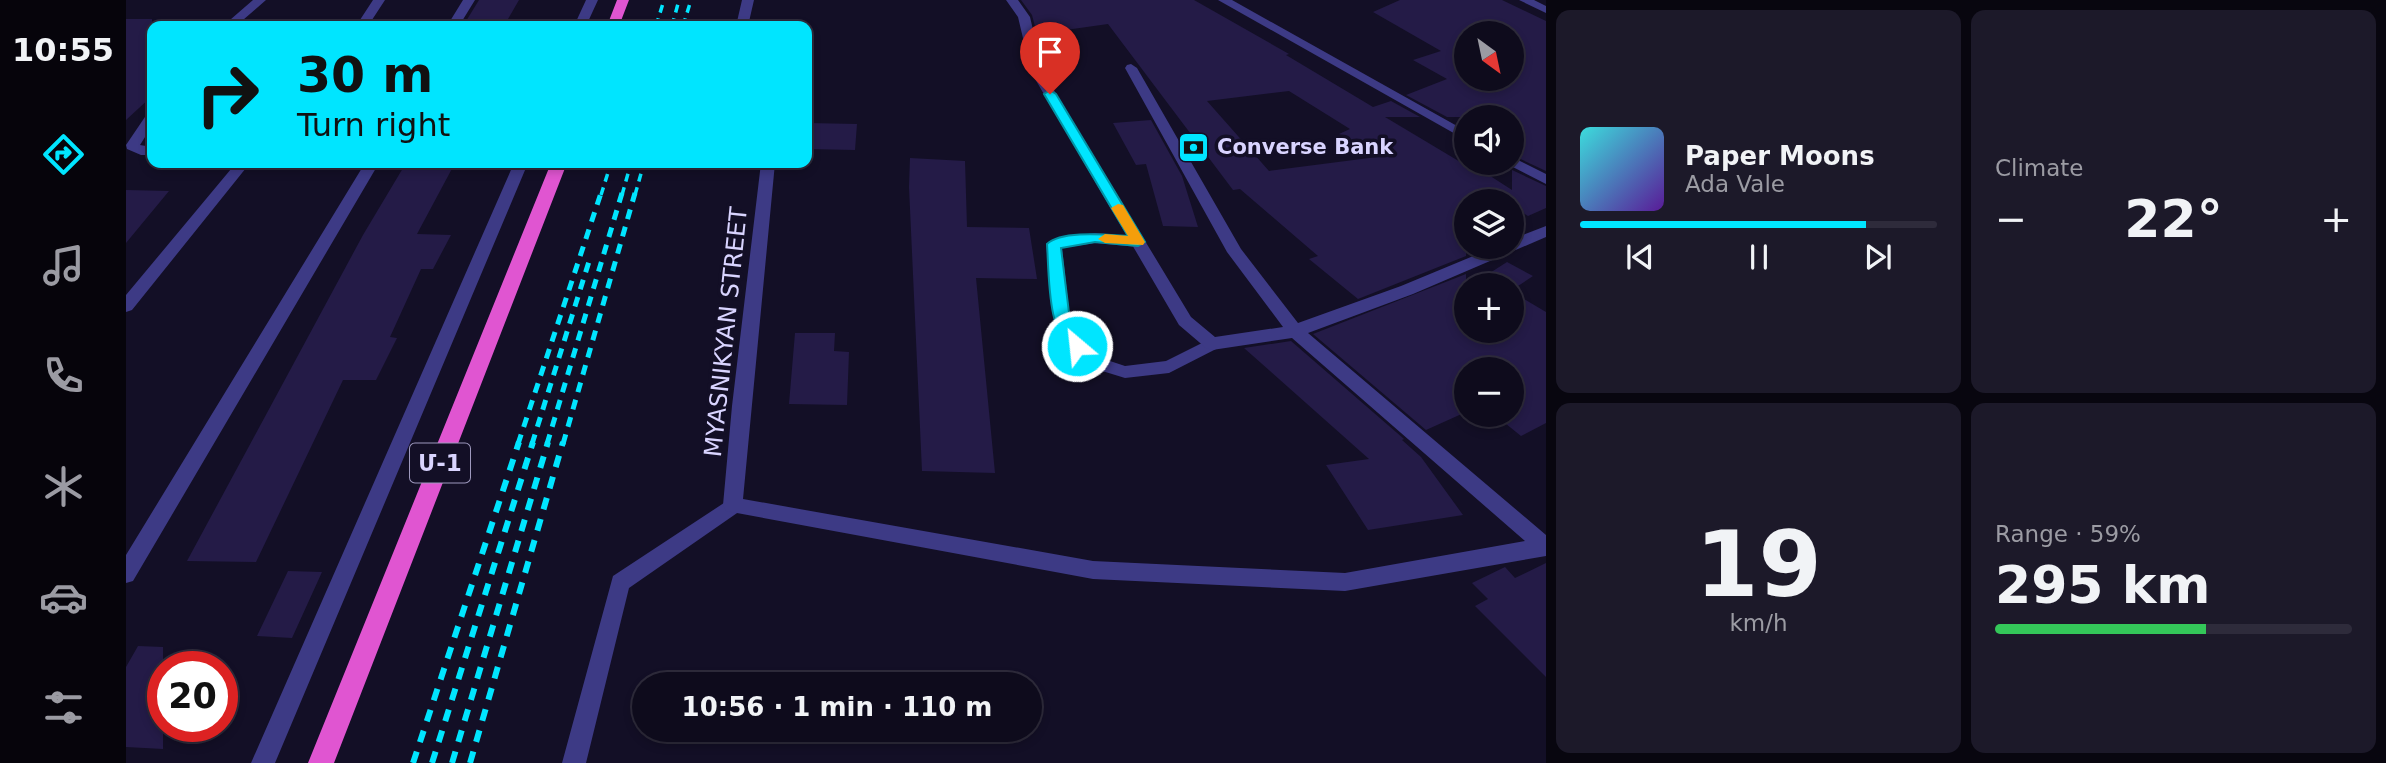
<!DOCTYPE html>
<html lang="en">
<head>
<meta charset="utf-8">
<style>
  body { margin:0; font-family:"DejaVu Sans",sans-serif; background:#1c1929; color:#f1f3f6; height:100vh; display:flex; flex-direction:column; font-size:26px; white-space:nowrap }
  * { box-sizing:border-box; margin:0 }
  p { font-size:23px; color:#9b9ba3 }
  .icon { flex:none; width:38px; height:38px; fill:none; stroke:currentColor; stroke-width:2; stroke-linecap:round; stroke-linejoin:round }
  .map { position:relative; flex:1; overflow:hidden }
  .side { display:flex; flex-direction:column; gap:10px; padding:10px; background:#08060f; width:840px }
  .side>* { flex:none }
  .banner { position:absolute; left:21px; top:21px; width:665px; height:147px; border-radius:14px; box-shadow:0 4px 10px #0003,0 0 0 2px #2e2b3b; background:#00e5ff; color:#111; overflow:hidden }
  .needle { width:46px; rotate:147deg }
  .buttons { position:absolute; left:1328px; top:21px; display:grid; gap:14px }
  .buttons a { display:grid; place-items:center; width:70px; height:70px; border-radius:50%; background:#0e0b1c; box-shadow:0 4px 10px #0003,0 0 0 2px #2e2b3b; font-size:35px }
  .speed { position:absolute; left:21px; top:651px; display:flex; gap:14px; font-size:35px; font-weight:700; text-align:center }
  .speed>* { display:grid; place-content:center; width:91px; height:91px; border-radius:50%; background:#0e0b1c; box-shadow:0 4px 10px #0003,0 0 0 2px #2e2b3b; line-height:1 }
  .speed .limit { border:10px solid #d22; background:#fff; color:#111 }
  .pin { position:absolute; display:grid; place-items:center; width:60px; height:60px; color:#fff; margin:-72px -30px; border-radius:50% 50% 50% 0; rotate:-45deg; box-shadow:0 0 7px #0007 }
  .pin .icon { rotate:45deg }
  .me { position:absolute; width:77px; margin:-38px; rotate:332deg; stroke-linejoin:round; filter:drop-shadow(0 0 5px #0008) }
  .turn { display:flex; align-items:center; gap:24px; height:147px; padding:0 35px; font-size:32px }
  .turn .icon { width:91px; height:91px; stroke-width:2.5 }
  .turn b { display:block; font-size:49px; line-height:60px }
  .big { font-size:52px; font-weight:700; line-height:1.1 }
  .side .tile { flex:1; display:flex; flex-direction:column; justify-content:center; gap:10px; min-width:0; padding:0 24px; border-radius:14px; background:#1c1929 }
  .side .dial { align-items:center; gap:0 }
  .dial b { font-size:91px; line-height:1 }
  .song { display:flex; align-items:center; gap:21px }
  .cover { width:84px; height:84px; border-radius:10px; background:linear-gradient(135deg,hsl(180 70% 55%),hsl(270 70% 35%)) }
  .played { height:7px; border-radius:4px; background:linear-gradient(90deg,#00e5ff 80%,#2e2b3b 80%) }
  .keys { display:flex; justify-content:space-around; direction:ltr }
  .heat { display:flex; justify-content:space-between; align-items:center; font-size:38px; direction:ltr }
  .charge { height:10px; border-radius:5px; background:linear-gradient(90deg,#34c759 59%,#2e2b3b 0) }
  .side .tiles { flex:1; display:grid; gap:10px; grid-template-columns:repeat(2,1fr) }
  .trip { position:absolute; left:506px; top:672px; width:410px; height:70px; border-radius:35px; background:#0e0b1c; box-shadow:0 4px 10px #0003,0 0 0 2px #2e2b3b; font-weight:700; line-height:70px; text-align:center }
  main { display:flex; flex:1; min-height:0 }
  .tab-bar { display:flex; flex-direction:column; width:126px; justify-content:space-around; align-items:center; background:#06040b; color:#9b9ba3 }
  .tab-bar .icon { width:49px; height:49px }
  .tab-bar .current { color:#00e5ff }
  .tab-bar b { font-size:32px; color:#f1f3f6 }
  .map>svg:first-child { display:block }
  .building { fill:#241b47; fill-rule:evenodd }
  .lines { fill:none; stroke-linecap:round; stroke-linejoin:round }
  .service { fill:#3d3a85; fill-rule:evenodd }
  .minor { fill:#3d3a85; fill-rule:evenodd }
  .trunk { fill:#e055d1; fill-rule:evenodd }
  .rail-far2 { stroke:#00e5ff; stroke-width:3.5; stroke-dasharray:8 6; stroke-linecap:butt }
  .rail-far1 { stroke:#00e5ff; stroke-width:5; stroke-dasharray:10 8; stroke-linecap:butt }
  .rail { stroke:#00e5ff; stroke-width:6; stroke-dasharray:12 10; stroke-linecap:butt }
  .route { fill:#00e5ff; stroke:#0095a6; stroke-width:2 }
  .slow { fill:#f59e0b }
  .labels { text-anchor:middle; stroke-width:7; stroke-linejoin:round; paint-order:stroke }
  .far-poi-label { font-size:21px; font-weight:bold; fill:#d9d4ff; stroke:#130f26; text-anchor:start }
  .shield { fill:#130f26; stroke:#9e99be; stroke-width:2 }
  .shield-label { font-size:23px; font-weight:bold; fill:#d9d4ff }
  .street-label { font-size:24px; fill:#d9d4ff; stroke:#130f26 }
</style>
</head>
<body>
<main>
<nav class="tab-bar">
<b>10:55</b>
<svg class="icon current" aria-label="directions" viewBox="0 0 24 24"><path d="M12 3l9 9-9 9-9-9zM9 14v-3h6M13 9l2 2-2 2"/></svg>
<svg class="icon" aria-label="music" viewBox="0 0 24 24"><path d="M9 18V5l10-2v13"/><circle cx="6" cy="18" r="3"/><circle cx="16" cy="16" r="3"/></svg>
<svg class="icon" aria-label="phone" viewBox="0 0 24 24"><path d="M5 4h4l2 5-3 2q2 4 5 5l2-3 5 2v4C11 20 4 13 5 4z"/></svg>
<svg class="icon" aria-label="climate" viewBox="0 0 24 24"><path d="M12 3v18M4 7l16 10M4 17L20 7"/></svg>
<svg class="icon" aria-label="car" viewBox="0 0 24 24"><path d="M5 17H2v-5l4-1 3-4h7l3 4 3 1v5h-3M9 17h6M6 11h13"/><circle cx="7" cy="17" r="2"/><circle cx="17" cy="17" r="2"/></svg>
<svg class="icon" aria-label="filters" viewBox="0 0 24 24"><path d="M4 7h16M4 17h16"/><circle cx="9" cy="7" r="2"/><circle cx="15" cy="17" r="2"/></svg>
</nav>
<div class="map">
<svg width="1420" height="763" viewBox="0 0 1420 763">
  <rect width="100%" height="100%" fill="#130f26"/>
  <path class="building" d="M353,0H393L378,26H337Z
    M895,0H1068L1163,54L1160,55L1247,107L1265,101L1294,117H1259L1351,172L1355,170L1386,190V170L1420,186V208L1402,216L1386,206V201H1340V256L1232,299L1183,259L1192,256L1114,189L1107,190L982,24L911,34L906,15ZM1163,91L1224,129L1213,134L1251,157L1143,171L1081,101Z
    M1274,0H1376L1420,21V171L1386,155V117H1321L1280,95L1321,79L1287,60L1315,51L1247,12ZM1340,33H1386V79H1340Z
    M0,19H26V96L0,120Z
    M1025,120L1056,176L1072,227L1037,226L1020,164L1010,165L987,123Z
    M681,123L731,124L729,150L681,149Z
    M784,158L839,161L841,227L903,228L911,279L850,278L869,473L796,471L783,187Z
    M280,163H329L291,234L325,235L307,269H295L264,337L271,338L250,380H217L130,562L61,561L237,235Z
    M0,190L43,191L0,243Z
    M1381,262L1407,276L1386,290V285H1345Z
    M1340,274V331H1386V292L1420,312V423L1395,436L1369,415H1386V369H1340V412L1300,430L1187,334Z
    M669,333H709L708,351L723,352L721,405L663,404Z
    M1165,341L1278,439L1276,440L1295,457L1337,515L1242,530L1200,465L1243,459L1118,348Z
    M1420,563V677L1349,606L1362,599L1346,583L1379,567L1389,578Z
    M162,571L196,572L166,638L131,636Z
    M12,646L37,647V749L0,747V667Z"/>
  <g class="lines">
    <path class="service" d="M127,0H140L110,26H97Z
      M247,0H259L242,26H230Z
      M26,113V126L14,145L26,147V155H15L1,149L0,145L21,114Z
      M110,163H124L6,310L0,312V295Z
      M969,233L1012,237L1020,242L1012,247L969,243L936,248L945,328L972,357L999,366L1040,361L1086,338L1092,340L1094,344L1092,348L1043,373L999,378L960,366L929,330L920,244L928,239Z
      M607,497L614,499L617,505L614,511L503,588L460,763H436L487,576Z"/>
    <path class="minor" d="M337,0H349L333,26H321Z
      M460,0H472L460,26H448Z
      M616,0H628L622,26H610Z
      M880,0H892L904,17L917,72L1065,317L1089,337L1157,327L1101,252L999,68L1001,65L1005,64L1011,68L1115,249L1172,323L1275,286L1369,247H1386V239L1420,226V237L1287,294L1182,333L1420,535V556L1219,591L967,579L600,511L597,505L606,406L635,163H649L617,499L967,561L1219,573L1399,541L1166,338L1086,350L1080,348L1053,325L905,72L892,17Z
      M1092,0H1106L1340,131V140Z
      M1393,0H1408L1420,6V13Z
      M1386,157L1420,174V184L1381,164L1386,163Z
      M239,163H253L7,581L0,583V555Z
      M388,163H402L149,763H125Z"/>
    <path class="trunk" d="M491,0H503L493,26H481Z
      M425,163H441L208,763H182Z"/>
    <path class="rail-far2" d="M530,26L538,0
      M546,26L553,0
      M557,26L565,0
      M475,195L485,163
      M496,195L505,163
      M509,195L518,163"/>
    <path class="rail-far1" d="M392,444L475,193
      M406,444L465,255
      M421,444L496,193
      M437,444L509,193"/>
    <path class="rail" d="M287,763L393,442
      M306,763L407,442
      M326,763L422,442
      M344,763L437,442"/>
  </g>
  <path class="route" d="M924,90L930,94L1019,242L1012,246L969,242L935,248L945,329L959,346L951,352C921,343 923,271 921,244C936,230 982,235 1002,236L918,94Z"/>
  <path class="slow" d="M992,204L997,205L1019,242L1017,245L979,243L972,239L979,234L1002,236L985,208Z"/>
  <defs>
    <symbol id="bank-square" viewBox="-11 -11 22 22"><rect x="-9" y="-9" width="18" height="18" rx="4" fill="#00e5ff" stroke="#130f26"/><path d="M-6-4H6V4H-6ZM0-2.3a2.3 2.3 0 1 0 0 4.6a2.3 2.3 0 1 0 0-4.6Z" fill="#111"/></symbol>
  </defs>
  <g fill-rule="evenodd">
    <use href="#bank-square" x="1050" y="130" width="35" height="35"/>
  </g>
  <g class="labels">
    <g class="far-poi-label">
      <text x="1091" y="154">Converse Bank</text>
    </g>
    <rect class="shield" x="284" y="443.5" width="60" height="39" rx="5"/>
    <g class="shield-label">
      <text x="314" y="471">Մ-1</text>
    </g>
    <g class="street-label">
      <text transform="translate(600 332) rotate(-84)" y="8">MYASNIKYAN STREET</text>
    </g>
  </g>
</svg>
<div class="buttons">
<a><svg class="needle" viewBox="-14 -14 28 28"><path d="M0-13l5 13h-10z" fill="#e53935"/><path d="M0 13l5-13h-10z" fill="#9b9ba3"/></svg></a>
<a><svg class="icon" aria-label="sound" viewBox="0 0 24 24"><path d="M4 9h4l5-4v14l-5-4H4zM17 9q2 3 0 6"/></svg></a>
<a><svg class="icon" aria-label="layers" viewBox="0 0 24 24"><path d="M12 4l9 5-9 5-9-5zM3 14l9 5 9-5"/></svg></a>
<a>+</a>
<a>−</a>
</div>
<div class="speed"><div class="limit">20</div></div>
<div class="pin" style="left:924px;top:94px;background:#d93025"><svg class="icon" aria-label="arrive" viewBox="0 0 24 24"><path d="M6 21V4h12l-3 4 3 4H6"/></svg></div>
<svg class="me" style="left:951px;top:346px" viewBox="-20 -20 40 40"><circle r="17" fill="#00e5ff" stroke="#fff" stroke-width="3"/><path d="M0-11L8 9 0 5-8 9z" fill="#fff"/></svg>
<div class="trip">10:56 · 1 min · 110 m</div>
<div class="banner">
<div class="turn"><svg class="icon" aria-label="right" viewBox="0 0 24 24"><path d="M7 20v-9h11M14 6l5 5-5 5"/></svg><div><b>30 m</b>Turn right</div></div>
</div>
</div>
<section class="side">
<div class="tiles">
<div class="tile">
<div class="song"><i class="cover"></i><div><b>Paper Moons</b><p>Ada Vale</p></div></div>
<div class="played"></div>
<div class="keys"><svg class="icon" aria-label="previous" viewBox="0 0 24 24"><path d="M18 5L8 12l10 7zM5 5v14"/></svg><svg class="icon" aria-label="pause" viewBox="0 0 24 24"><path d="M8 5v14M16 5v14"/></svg><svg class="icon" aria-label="next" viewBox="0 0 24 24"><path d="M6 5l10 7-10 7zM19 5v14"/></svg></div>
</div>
<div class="tile"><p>Climate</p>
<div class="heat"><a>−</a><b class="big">22°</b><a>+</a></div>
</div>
<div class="tile dial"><b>19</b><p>km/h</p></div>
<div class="tile"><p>Range · 59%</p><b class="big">295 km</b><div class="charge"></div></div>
</div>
</section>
</main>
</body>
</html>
